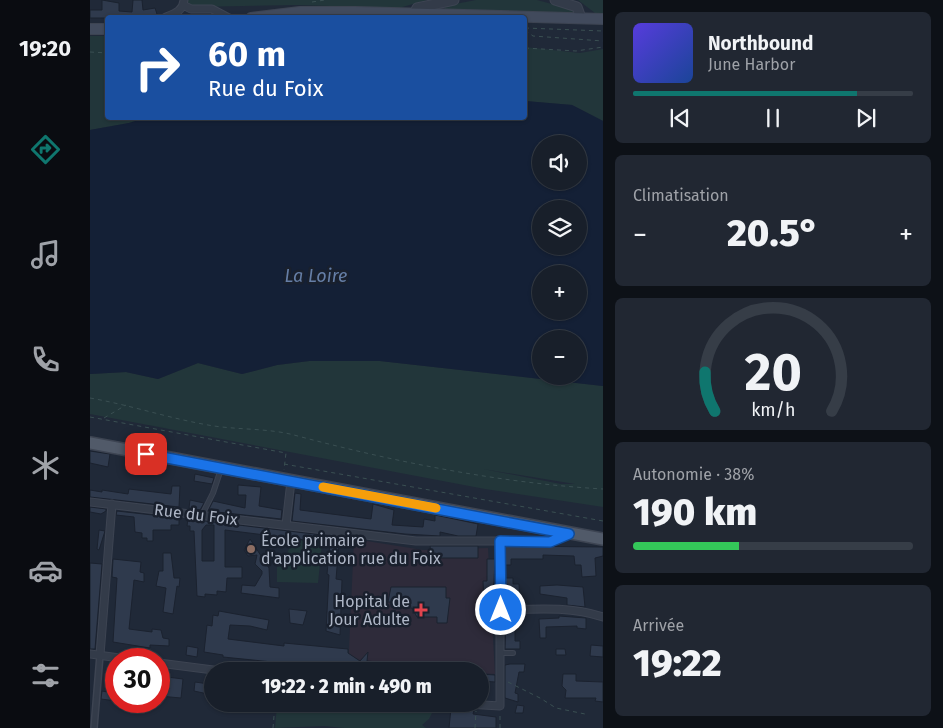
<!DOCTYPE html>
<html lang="fr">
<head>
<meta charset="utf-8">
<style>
  body { margin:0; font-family:"Fira Sans",sans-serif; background:#212732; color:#f1f3f6; height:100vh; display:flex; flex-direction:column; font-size:19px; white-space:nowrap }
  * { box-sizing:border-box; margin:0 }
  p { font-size:16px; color:#9fa2a8 }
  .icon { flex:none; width:28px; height:28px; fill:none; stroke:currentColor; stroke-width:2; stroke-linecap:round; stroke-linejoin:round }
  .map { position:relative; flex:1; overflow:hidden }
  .panel { display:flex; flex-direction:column; gap:12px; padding:12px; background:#0d1117; width:340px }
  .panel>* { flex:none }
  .top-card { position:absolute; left:15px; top:15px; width:422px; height:105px; border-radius:5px; box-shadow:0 1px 4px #0004,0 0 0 1px #363d47; background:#1a4fa0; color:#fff; overflow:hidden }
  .buttons { position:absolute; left:442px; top:135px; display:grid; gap:10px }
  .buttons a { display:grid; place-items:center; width:55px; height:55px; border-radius:50%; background:#181f2a; box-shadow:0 1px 4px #0004,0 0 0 1px #363d47; font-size:25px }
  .speed { position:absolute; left:15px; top:648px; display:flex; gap:10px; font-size:25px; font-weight:700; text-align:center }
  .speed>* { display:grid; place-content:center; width:65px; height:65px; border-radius:50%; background:#181f2a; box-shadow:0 1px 4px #0004,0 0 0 1px #363d47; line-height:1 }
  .speed .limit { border:8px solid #d22; background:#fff; color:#111 }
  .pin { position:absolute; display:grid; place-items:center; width:42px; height:42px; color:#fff; margin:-21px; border-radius:10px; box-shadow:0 2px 8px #0006 }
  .me { position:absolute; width:55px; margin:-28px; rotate:0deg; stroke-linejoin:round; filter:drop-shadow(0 0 4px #0008) }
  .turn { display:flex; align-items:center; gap:18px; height:105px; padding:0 20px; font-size:22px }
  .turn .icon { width:65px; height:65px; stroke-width:2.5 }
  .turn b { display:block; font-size:35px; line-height:42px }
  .big { font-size:38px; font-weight:800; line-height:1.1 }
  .panel .tile { flex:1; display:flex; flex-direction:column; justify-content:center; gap:8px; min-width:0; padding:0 18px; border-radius:8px; background:#212732 }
  .panel .dial { align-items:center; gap:0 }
  .dial svg { height:130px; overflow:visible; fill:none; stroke:#363d47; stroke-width:7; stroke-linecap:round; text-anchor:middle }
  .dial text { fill:#f1f3f6; stroke:none }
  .song { display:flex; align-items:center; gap:15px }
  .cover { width:60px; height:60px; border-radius:8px; background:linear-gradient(135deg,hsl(250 70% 55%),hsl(220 70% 35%)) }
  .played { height:5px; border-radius:2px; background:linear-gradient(90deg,#0f766e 80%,#363d47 80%) }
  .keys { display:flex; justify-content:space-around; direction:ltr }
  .heat { display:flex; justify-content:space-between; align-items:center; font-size:28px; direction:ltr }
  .charge { height:8px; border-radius:4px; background:linear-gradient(90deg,#34c759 38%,#363d47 0) }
  .trip { position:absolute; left:114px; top:662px; width:285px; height:50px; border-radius:25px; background:#181f2a; box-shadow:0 1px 4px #0004,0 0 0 1px #363d47; font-weight:800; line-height:50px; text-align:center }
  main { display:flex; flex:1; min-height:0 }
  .tab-bar { display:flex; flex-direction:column; width:90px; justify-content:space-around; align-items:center; background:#0a0c11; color:#9fa2a8 }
  .tab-bar .icon { width:35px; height:35px }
  .tab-bar .selected { color:#0f766e }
  .tab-bar b { font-size:22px; color:#f1f3f6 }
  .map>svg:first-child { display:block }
  .medical { fill:#2e2b3a }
  .green { fill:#22363a; fill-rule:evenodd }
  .water { fill:#142036; fill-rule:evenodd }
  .building { fill:#2f3a4d; stroke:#1b222f; fill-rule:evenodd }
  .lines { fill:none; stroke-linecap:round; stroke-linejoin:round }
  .service-casing { stroke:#3d4452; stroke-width:6 }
  .pedestrian-casing { stroke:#3d4452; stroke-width:8 }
  .minor-casing { stroke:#3d4452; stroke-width:9 }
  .tertiary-casing { stroke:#3d4452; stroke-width:11 }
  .secondary-casing { stroke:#3d4452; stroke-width:12 }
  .primary-casing { stroke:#3d4452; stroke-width:14 }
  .path { stroke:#3a4f52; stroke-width:1; stroke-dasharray:4 4; stroke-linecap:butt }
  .service { stroke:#333b49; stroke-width:4 }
  .pedestrian { stroke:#333b49; stroke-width:5 }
  .minor { stroke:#333b49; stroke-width:7 }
  .tertiary { stroke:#333b49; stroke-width:9 }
  .secondary { stroke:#414a5c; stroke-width:10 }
  .primary { stroke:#515a69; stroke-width:11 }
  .route-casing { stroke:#114b97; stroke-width:12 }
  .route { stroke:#1a73e8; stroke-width:9 }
  .slow { stroke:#f59e0b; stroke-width:9 }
  .education-dot { fill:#8d6e63; stroke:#19202d; stroke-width:2 }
  .health-dot { fill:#e0444e; stroke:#19202d; stroke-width:2 }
  .labels { text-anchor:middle; stroke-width:5; stroke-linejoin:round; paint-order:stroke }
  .street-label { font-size:16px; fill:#aeb6c6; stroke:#19202d }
  .poi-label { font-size:16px; fill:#aeb6c6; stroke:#19202d; text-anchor:start }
  .water-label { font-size:18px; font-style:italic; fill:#657ea6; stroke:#19202d }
</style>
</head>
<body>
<main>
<nav class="tab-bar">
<b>19:20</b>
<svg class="icon selected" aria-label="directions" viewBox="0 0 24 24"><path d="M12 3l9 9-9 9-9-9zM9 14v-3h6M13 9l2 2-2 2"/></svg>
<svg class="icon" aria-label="music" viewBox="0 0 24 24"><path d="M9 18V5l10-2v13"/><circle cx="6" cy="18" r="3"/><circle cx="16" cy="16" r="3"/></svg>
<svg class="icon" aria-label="phone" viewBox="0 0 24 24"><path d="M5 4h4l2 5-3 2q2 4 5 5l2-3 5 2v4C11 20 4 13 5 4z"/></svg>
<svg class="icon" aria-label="climate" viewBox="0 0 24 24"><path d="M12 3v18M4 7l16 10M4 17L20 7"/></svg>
<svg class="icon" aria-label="car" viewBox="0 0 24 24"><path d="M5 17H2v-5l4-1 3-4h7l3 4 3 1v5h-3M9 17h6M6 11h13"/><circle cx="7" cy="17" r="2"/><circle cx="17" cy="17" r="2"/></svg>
<svg class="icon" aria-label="filters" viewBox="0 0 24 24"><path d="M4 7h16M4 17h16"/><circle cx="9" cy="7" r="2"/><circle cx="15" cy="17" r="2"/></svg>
</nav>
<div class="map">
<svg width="513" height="728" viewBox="0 0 513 728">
  <rect width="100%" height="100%" fill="#202938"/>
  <path class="medical" d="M264,539L333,550L398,548L405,674L321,670L258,671Z"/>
  <path class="green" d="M96,0H337L309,8L206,5L102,7Z
    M386,0H447L484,10L482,14L355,9V6Z
    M488,0H513V14L505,13Z
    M0,36H17L18,118H55L39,123L0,130Z
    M435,47L490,53L513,49V121L482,105L435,101Z
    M219,361H290L513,386V507L395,489L0,414V374L36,372L68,379L108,363L152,374L187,365ZM393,469L485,484H471Z
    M203,539L232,544L228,583L187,582V567L192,566Z
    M187,704H191V709L195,710L204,704H343L345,707L339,719L332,725L336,728H254L234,726L185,728Z"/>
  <path class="water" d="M435,101L482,105L513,121V386L290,361H219L187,365L152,374L108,363L68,379L36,372L0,374V130L39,123L55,118H435ZM451,144H489V181H451ZM451,209H489V246H451ZM451,274H489V311H451ZM451,339H489V376H451Z"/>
  <path class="building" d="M12,0L29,3V11L42,12L43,0H52L53,10L65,8L67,14L58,18H0V10H12Z
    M0,451L20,454L18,467L0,463Z
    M105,474L124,478L122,484L104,481Z
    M148,485L171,487L169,506L192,510L191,519L118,511L123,501L155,508L156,495H148Z
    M82,486H90L89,507L0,497V490L12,492V490L38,494L39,489L81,494Z
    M205,493L211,494L210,510L281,519L283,504L304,510L302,525L333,527L334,519L345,521V515L388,524L386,536H368L350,532V536L315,534L202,521Z
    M100,500L114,503L110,510L99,508Z
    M0,507L16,509V511L11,514L0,512Z
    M27,511L89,518V525H81V530H63V541H57V538H52V533L45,532L44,517L26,515Z
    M98,519L232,535L231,542L135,530V567H152V578H137L136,592L127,591V595L115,594V597L107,596L104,531H100V526H97ZM116,525H124V561H112V530Z
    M9,530L15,531L9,550L7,549Z
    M245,537L261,539L262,543L245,541Z
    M160,539L179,568L180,587L189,588V598L151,593L152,585L165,586L172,574V571L165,564L167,555L158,556L154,550Z
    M240,543L249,544L246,579L252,580L250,635L236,631L239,575L237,574Z
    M340,546H388V558H342Z
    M415,546L513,547V556L505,558L506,576L492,577L491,565H485L484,556L453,555V559H421V565H415Z
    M73,553H81L84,578H90L89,587L87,586L83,614L73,612L76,588L66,586L69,571H73Z
    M23,559L51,562L50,572L54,573V582L44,580L39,629L62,632V629L71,630L73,638L79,639V646L60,645V648L23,642L27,578L22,577Z
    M397,559H405L403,604H394L393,581H397Z
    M0,563L12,564L5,649H0Z
    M415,578H423V584H429L430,604H415Z
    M467,585L493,587L495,607L477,605V598L450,594V586Z
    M301,587H356V598H360L357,623H347V617H327L322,608L301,607V602H298Z
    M199,609L217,611L213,625L200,623Z
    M129,611L179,620L177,630L160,626L140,625L138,639L194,646V643L258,649V653L270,661L278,652L277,661L315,665L314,671H234V666L216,664L215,671L201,670L202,664L133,657V655L114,652L117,625L122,626L123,615L128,616Z
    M416,615H425V641H430V649H415Z
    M469,616L496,618V629L487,628V626L456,627V638H450L449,619L469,618Z
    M501,645L513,646V657L500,656Z
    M97,646L108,648L107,657L96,655Z
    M466,649H475L476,655H466Z
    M420,664H435L434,672H429L425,693L428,694V702L415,698V665Z
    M390,674L405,675V682L390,681Z
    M473,674H486V681L513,682V702L505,701L506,698H475L476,690L472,686Z
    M69,676L93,679L91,698L69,696Z
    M105,682L119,684L118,694L104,691Z
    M18,687L26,689V701L11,699L12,691L17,692Z
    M427,705L434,706L433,713H425Z
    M361,708L384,710L383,714L406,717V728H359Z"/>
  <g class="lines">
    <defs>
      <path id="service" d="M112,515L123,493L131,469
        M411,653H423"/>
      <path id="pedestrian" d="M4,728L10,655"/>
      <path id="minor" d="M93,5L101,9H122L139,18
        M74,18C83,14 93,12 94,0
        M0,502L326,541H460L479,534
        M196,525L201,481
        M411,610C446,609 480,606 513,617
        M0,654L37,659
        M10,655L22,504
        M69,663L131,671
        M377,704L410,706V541"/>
      <path id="tertiary" d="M465,0L487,7L491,18
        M325,12L327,8L364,0"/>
      <path id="secondary" d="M161,18L210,12H266L513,19
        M0,29H18"/>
      <path id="primary" d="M0,443L513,539"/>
    </defs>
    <use href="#service" class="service-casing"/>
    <use href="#pedestrian" class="pedestrian-casing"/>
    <use href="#minor" class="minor-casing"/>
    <use href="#tertiary" class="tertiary-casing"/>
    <use href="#secondary" class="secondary-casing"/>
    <use href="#primary" class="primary-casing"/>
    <path class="path" d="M222,2L235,0
      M435,28L513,31
      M435,30L443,36L513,41
      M435,48L486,51L513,47
      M0,52L18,53
      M0,398C40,405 78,418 118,425C145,430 178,428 204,435C305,462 409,483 513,489
      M0,417L196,453L194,470
      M14,418L36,405
      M194,464L513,521
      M418,682L450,698L466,708L495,714
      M356,704L369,706
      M183,728L185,704
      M385,728L386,711
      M410,728V714"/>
    <use href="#service" class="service"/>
    <use href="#pedestrian" class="pedestrian"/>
    <use href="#minor" class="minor"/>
    <use href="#tertiary" class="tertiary"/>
    <use href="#secondary" class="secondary"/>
    <use href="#primary" class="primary"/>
  </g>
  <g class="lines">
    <defs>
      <path id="route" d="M56,454L479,534L460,542L410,541L411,610"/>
    </defs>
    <use href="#route" class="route-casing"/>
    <use href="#route" class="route"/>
    <path class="slow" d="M233,487L346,508"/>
  </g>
  <circle class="education-dot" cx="161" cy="549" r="5"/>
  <path class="health-dot" d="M328.5 602.5h5v5h5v5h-5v5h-5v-5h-5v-5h5z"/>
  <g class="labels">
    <g class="street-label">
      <text transform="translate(106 514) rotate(7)" y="6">Rue du Foix</text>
    </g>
    <g class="poi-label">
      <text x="171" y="546">École primaire<tspan x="171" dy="18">d'application rue du Foix</tspan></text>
      <text x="320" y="607" text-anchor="end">Hopital de<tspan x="320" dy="18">Jour Adulte</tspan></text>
    </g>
    <g class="water-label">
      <text x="226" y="282">La Loire</text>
    </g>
  </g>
</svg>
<div class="buttons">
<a><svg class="icon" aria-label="sound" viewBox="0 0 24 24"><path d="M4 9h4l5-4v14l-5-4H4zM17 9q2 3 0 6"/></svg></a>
<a><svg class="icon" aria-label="layers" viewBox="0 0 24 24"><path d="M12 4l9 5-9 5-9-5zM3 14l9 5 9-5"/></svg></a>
<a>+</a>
<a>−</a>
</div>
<div class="speed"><div class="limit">30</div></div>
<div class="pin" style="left:56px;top:454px;background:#d93025"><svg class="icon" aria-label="arrive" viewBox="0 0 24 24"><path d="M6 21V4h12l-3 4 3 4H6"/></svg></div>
<svg class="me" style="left:411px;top:610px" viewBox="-20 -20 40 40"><circle r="17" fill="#1a73e8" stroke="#fff" stroke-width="3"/><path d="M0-11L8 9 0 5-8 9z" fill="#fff"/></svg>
<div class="trip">19:22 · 2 min · 490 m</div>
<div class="top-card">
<div class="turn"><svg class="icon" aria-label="right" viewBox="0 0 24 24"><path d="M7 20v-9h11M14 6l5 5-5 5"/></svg><div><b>60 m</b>Rue du Foix</div></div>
</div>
</div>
<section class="panel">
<div class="tile">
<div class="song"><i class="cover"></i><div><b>Northbound</b><p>June Harbor</p></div></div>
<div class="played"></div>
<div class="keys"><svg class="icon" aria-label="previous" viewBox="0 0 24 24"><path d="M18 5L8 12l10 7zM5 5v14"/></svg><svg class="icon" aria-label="pause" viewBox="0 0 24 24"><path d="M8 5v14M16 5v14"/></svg><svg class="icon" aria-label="next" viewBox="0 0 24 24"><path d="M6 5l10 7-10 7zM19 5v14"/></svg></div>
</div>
<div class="tile"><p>Climatisation</p>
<div class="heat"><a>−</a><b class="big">20.5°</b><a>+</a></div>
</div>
<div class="tile dial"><svg viewBox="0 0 100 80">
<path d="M14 69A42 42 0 1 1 86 69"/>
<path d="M14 69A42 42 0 0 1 8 45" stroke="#0f766e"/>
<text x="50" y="56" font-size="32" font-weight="700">20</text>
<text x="50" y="72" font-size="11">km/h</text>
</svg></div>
<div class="tile"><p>Autonomie · 38%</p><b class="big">190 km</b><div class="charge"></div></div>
<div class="tile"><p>Arrivée</p><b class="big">19:22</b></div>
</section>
</main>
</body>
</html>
